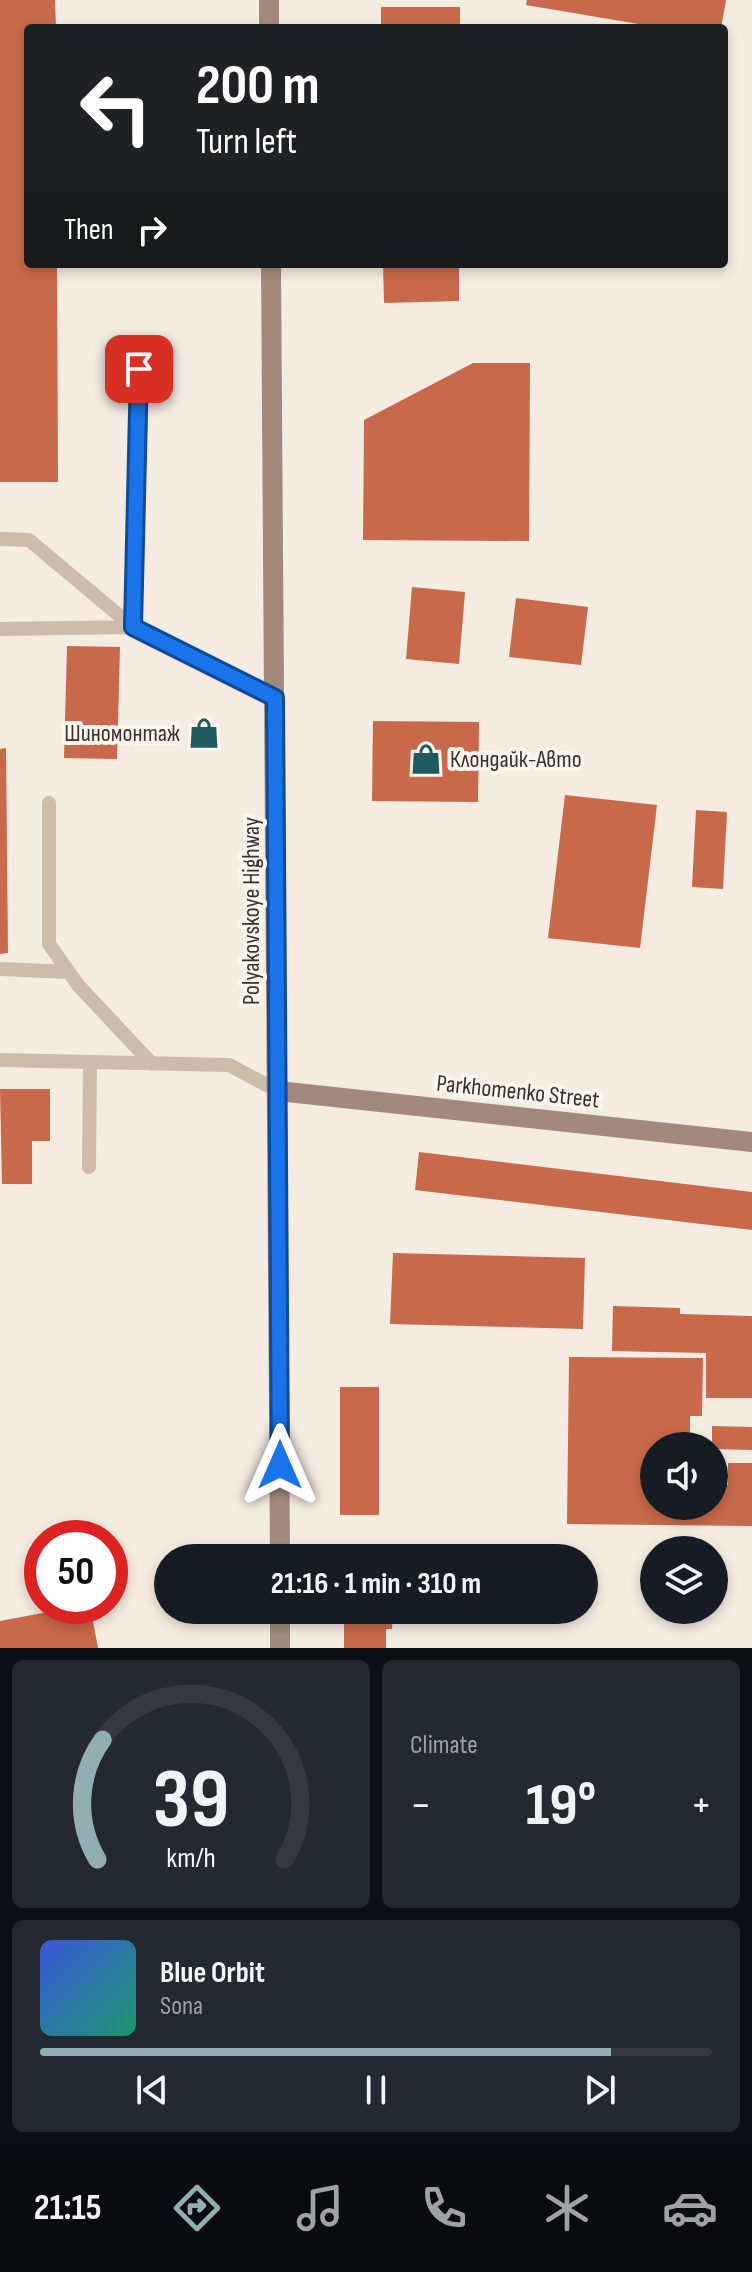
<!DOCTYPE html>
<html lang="en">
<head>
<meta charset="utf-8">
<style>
  body { margin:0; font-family:"Sofia Sans Condensed",sans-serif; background:#242831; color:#f1f3f6; height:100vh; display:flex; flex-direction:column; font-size:30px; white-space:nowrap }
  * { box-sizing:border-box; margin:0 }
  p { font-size:26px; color:#9ea1a6 }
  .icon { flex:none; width:44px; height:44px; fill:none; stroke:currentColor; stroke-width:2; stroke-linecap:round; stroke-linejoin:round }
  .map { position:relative; height:1648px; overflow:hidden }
  .details { display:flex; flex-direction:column; gap:12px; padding:12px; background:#0d0f14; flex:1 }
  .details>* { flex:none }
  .top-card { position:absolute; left:24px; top:24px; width:704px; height:244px; border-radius:8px; box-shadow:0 4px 12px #0003; background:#202124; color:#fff; overflow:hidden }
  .tools { position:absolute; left:640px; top:1432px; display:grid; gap:16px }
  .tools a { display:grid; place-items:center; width:88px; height:88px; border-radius:50%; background:#171b24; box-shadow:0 4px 12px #0003; font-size:40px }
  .speed { position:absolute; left:24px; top:1520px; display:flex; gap:16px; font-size:40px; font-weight:700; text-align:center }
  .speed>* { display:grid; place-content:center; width:104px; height:104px; border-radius:50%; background:#171b24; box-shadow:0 4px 12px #0003; line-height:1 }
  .speed .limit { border:12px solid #d22; background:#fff; color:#111 }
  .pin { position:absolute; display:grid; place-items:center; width:68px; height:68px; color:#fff; margin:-34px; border-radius:16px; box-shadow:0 4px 12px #0006 }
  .me { position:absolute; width:88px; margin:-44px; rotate:0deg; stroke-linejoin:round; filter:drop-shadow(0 0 6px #0008) }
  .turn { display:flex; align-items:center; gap:28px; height:168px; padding:0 40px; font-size:36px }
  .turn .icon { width:104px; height:104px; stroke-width:2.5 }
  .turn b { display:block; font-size:56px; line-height:68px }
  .then { display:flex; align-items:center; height:76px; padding:0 40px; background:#0003; gap:16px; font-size:30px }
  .big { font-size:60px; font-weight:700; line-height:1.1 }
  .details .card { flex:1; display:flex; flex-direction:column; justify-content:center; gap:12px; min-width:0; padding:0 28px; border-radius:12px; background:#242831 }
  .details .dial { align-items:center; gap:0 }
  .dial svg { height:208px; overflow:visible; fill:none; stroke:#363941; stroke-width:7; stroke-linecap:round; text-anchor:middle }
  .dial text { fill:#f1f3f6; stroke:none }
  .song { display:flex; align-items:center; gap:24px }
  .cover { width:96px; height:96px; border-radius:12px; background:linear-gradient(135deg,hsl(230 70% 55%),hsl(160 70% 35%)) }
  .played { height:8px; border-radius:4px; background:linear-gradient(90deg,#92aeb2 85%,#363941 85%) }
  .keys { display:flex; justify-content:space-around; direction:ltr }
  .heat { display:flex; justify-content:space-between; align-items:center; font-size:44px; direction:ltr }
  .details .tiles { flex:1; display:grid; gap:12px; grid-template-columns:1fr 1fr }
  .card:last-child { grid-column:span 2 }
  .trip { position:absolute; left:154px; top:1544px; width:444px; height:80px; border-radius:40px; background:#171b24; box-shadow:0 4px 12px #0003; font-weight:700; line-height:80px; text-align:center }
  .tabs { display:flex; height:128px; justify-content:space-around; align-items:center; background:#090b0e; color:#9ea1a6 }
  .tabs .icon { width:56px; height:56px }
  .tabs .active { color:#92aeb2 }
  .tabs b { font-size:36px; color:#f1f3f6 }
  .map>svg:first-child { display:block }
  .building { fill:#c8694b }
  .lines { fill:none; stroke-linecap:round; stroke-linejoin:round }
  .lane { stroke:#cdbbac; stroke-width:14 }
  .secondary { stroke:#a18a7d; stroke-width:20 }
  .route-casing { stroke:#114b97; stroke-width:20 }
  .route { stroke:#1a73e8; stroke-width:14 }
  .labels { text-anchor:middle; stroke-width:8; stroke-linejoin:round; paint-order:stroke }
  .poi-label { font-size:24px; fill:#3b302b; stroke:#fbf5ee; text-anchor:end }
  .street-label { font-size:24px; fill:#3b302b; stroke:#fbf5ee }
</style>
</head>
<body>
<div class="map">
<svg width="752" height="1648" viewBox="0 0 752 1648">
  <rect width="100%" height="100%" fill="#f4ebe1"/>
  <path class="building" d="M0,0H55L56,28H28V264H57L58,482H0Z
    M527,0H726L721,28H662L526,5Z
    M381,7H460V28H381Z
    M383,264H459V301L384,303Z
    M473,363H530L529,541L363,540L364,420Z
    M412,587L465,592L459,664L406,659Z
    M516,598L588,607L581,665L509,657Z
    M67,646L120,647L117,759L64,758Z
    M373,721L479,722L478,802L372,801Z
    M6,748L8,953L0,954V749Z
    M565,795L657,805L640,948L548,938Z
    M696,810L727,812L723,889L692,887Z
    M0,1089H50V1141H32V1184H2Z
    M419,1152L752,1192V1230L415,1190Z
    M393,1253L585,1258L583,1329L390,1324Z
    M613,1306L680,1308V1314L752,1316V1398H706V1353L612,1351Z
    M569,1357L703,1358L702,1416H690V1446H654V1506H714V1485H728V1463H752V1526L567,1524Z
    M340,1387H379V1515H340Z
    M712,1426L752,1427V1450L714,1449L712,1446Z
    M79,1606H90L98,1648H0V1621Z
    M344,1610H393L392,1629H386V1648H344Z"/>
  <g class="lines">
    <path class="lane" d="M0,539L29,540L133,627
      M133,627L139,369
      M0,629L133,627L275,698
      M49,803V944L78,985L152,1064
      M0,969L69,972
      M0,1060L229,1065L278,1091
      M89,1167L90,1062"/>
    <path class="secondary" d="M269,0V28
      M271,264L280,1558
      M278,1091L752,1142
      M280,1610V1648"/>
  </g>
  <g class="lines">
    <defs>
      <path id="route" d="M139,369L133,627L275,698L280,1465"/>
    </defs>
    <use href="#route" class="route-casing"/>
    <use href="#route" class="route"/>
  </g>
  <defs>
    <symbol id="shop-bare" viewBox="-9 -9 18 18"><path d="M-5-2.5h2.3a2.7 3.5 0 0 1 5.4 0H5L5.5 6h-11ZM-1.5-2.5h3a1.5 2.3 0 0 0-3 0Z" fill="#1f5a5e" stroke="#fbf5ee" stroke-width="2.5" paint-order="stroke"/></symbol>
  </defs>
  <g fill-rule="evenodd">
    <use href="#shop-bare" x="182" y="711" width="44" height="44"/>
    <use href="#shop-bare" x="404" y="737" width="44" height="44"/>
  </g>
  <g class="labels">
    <g class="poi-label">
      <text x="180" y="741">Шиномонтаж</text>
      <text x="450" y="767" text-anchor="start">Клондайк-Авто</text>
    </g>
    <g class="street-label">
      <text transform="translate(251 911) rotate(-90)" y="8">Polyakovskoye Highway</text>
      <text transform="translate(518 1091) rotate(6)" y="8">Parkhomenko Street</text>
    </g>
  </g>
</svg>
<div class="tools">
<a><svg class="icon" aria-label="sound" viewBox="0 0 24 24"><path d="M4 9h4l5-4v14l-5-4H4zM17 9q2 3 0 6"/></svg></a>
<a><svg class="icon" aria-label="layers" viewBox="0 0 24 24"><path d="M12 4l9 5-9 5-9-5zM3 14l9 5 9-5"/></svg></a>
</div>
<div class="speed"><div class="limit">50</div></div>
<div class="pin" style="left:139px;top:369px;background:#d93025"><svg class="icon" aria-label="arrive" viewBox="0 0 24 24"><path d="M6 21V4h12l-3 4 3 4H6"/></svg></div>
<svg class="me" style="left:280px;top:1465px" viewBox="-20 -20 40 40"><path d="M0-17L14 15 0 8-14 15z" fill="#1a73e8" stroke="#fff" stroke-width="4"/></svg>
<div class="trip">21:16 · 1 min · 310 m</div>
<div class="top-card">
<div class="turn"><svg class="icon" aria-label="left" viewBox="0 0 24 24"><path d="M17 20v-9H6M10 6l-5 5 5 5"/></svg><div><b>200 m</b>Turn left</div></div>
<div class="then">Then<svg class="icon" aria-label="right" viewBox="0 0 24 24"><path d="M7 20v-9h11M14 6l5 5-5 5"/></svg></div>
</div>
</div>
<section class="details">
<div class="tiles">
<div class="card dial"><svg viewBox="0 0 100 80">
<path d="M14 69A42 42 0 1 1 86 69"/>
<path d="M14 69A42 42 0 0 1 16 23" stroke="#92aeb2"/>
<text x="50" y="56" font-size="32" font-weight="700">39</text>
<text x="50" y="72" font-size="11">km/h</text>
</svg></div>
<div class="card"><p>Climate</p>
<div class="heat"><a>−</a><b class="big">19°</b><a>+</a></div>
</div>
<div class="card">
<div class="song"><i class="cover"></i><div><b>Blue Orbit</b><p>Sona</p></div></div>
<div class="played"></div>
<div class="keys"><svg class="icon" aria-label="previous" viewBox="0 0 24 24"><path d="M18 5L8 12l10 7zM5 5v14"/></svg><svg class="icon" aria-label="pause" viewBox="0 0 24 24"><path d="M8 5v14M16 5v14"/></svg><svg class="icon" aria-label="next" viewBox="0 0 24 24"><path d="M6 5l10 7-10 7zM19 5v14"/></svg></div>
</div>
</div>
</section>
<nav class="tabs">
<b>21:15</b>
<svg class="icon active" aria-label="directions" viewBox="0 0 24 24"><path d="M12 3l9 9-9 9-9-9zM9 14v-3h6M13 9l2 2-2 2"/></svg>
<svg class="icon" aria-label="music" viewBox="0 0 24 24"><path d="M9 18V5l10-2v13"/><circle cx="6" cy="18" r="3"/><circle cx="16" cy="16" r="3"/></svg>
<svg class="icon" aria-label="phone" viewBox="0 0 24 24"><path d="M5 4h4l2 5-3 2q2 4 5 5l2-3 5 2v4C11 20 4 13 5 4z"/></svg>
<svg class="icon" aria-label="climate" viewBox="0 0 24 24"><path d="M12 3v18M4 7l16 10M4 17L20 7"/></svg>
<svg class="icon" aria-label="car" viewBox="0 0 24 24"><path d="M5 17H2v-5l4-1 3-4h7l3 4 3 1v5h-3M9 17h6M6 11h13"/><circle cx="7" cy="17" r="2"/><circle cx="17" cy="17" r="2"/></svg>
</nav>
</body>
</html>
